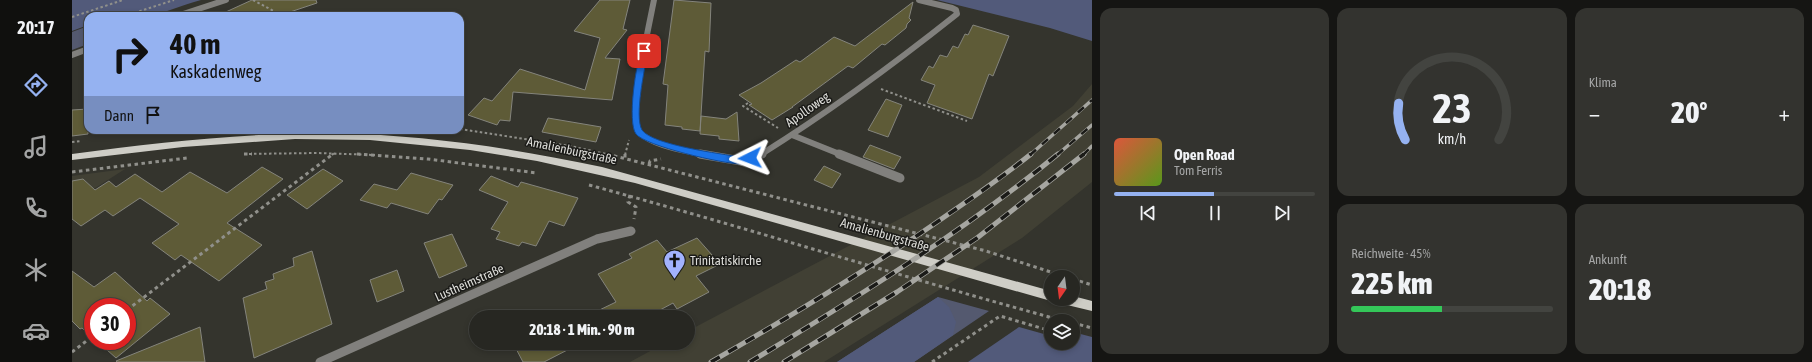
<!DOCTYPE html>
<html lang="de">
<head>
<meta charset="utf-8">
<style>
  body { margin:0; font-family:"Asap Condensed",sans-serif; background:#33332f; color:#f1f3f6; height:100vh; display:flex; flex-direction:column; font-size:15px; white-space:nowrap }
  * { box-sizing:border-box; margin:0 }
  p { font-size:13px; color:#a4a5a5 }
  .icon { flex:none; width:22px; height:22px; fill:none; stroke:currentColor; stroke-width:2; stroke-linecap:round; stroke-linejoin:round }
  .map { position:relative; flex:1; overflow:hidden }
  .panel { display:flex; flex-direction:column; gap:8px; padding:8px; background:#151513; width:720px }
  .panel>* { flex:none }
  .guide { position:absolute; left:12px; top:12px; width:380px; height:122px; border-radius:12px; box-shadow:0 2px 6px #0003,0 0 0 1px #434440; background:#95b2f1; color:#111; overflow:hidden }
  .needle { width:26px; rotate:194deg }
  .fabs { position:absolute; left:972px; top:270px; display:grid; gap:8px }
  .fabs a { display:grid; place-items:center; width:36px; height:36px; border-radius:50%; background:#272722; box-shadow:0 2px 6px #0003,0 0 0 1px #434440; font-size:20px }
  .speed { position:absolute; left:12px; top:298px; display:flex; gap:8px; font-size:20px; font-weight:700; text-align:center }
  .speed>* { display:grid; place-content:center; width:52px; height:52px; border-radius:50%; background:#272722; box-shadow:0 2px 6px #0003,0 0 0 1px #434440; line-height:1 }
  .speed .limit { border:6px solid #d22; background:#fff; color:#111 }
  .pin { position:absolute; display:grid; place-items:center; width:34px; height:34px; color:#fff; margin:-17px; border-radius:8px; box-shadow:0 2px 6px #0006 }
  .me { position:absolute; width:44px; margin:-22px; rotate:267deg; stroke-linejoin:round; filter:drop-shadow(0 0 3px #0008) }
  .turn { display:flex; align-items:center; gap:14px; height:84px; padding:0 20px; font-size:18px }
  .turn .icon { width:52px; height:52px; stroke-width:2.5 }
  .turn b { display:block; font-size:28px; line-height:34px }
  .then { display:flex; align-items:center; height:38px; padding:0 20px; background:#0003; gap:8px; font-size:15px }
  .big { font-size:30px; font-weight:800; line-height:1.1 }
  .panel .tile { flex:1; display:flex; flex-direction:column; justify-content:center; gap:6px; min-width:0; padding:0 14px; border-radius:12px; background:#33332f }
  .panel .dial { align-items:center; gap:0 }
  .dial svg { height:104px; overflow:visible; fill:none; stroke:#434440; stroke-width:7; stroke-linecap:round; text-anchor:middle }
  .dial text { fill:#f1f3f6; stroke:none }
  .song { display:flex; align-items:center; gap:12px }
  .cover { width:48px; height:48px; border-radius:6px; background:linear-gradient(135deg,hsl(10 70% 55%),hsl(90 70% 35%)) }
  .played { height:4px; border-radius:2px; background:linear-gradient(90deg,#95b2f1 50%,#434440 50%) }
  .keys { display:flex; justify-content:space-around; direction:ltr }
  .heat { display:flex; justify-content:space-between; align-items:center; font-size:22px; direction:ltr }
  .charge { height:6px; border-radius:3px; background:linear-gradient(90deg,#34c759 45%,#434440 0) }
  .panel .tiles { flex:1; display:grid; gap:8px; grid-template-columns:repeat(3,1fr) }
  .tile:first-child { grid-row:span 2 }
  .trip { position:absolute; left:397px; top:310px; width:226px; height:40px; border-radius:20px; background:#272722; box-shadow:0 2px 6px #0003,0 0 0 1px #434440; font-weight:800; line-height:40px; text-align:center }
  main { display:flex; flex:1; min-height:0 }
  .menu { display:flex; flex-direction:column; width:72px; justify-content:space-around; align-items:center; background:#10100e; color:#a4a5a5 }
  .menu .icon { width:28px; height:28px }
  .menu .on { color:#95b2f1 }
  .menu b { font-size:18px; color:#f1f3f6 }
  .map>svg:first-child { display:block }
  .built { fill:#414034 }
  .green { fill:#54596f }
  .forest { fill:#525a7a }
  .building { fill:#5e5b37; stroke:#84847c }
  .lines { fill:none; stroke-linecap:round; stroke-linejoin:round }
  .path-far1 { stroke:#90908b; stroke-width:2; stroke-dasharray:2.5 2.5; stroke-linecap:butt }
  .path { stroke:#90908b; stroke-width:3; stroke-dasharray:3.5 3.5; stroke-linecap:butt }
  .lane-far1 { stroke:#81807d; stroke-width:6 }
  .lane { stroke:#81807d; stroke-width:9 }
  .street-far1 { stroke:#81807d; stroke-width:6 }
  .street { stroke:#81807d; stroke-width:9 }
  .primary { fill:#cecdc6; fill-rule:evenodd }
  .rail-far1-casing { stroke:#a6a6a1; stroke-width:3.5 }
  .rail-casing { stroke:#a6a6a1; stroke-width:5 }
  .rail-far1 { stroke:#1b1b18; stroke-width:2.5; stroke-dasharray:8; stroke-linecap:butt }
  .rail { stroke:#1b1b18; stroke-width:3.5; stroke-dasharray:10; stroke-linecap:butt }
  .route { fill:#1a73e8; stroke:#114b97 }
  .labels { text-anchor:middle; stroke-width:3; stroke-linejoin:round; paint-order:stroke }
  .street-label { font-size:13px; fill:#ddddd9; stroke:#1b1b18 }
  .poi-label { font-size:13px; fill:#ddddd9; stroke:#1b1b18; text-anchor:start }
</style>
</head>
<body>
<main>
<nav class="menu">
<b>20:17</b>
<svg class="icon on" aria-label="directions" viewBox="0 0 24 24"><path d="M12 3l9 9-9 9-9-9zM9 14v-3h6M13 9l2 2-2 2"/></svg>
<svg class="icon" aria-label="music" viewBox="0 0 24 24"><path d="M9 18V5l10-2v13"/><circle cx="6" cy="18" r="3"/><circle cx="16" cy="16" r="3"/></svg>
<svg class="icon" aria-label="phone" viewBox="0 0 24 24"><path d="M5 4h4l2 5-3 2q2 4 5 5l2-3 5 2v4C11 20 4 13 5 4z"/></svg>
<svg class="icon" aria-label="climate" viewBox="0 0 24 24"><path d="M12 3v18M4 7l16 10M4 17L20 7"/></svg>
<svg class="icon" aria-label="car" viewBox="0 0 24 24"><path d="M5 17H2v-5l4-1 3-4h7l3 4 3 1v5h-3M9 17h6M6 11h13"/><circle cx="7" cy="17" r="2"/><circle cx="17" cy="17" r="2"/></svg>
</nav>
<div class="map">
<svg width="1020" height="362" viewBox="0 0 1020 362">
  <rect width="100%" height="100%" fill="#34342d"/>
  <path class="built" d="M1020,84V182L950,238L752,362H558L593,343H616V331L907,177L1001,106Z
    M53,169L0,203V176Z"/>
  <path class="green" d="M16,26V44L0,50V32Z
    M866,297L917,311L842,362H765Z"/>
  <path class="forest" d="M0,0H129C102,7 74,24 45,13L38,16H16V25L0,31Z
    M865,0H1020V41L978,28Z
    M866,297L877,307L884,322L881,335L842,362H765Z
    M947,327L979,336V343H1001V332L1020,337V362H896Z"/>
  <path class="building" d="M180,0H244L245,3L206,16H145Z
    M528,0H558L551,29L555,30L533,58L548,59L540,100L441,92L438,121L428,120L425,125L396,115L412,98L420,101L448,69L513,90L528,38L502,31Z
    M602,0L639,3L637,52L633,51L628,131L610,129V127L593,125L596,85L591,84Z
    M841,2L837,18L839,20L835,24L834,28L813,45L810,44L781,68L776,66L720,107H721L700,120L677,105L680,104L667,95L689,83L724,60L728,62L762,37L783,46Z
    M901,25L937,36L921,76L917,74L900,119L855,103L863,85L849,80L857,66L861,68L868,55L875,57L881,46L886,48L893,34L896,35Z
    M814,99L830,105L816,137L796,130Z
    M16,109V134L0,136V110Z
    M665,112L667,141L647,139V136L628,134L629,116L654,119Z
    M476,118L529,127L524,142L470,132Z
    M798,145L829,157L822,169L791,157Z
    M752,166L769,174L760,188L742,180Z
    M190,167L211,179L155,223L190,245L147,281L109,255L103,260L80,243L107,224L68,198L41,216L33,210L9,226L0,219V181L11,179L23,190L37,181L44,187L63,174L90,192L118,172L155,193Z
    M251,169L271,181L235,209L215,195Z
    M339,173L381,185L370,200L367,199L356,214L319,203L315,208L288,200L302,184L325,190Z
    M419,176L446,187L449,182L506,198L492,226L477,221L464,246L450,242L447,246L424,239L428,232L419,229L436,202L407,190Z
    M380,234L395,266L367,278L352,243Z
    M625,238L648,264L624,276L637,292L605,309L601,303L575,317H513L544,302L526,274L560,258L557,254L585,240L595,252Z
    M240,251L260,324L182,358L171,298L195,289L193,282L202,279L201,274L222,266L221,258Z
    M325,270L332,291L305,302L298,280Z
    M0,271L22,287L43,272L75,301L78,298L98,314L44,358L25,341H55V307H21V338L10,328L8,329L0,321Z
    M128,327L133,362H45L44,361Z
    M441,343H509L472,362H451Z"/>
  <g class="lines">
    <path class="path-far1" d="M181,0L211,16
      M53,16L102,0
      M0,17L51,0
      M809,89L895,121
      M676,103L671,106L706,128
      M388,129L498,146L539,155
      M0,142L9,141
      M172,154L245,153L303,155
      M260,155L262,153
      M553,155L557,140"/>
    <path class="path" d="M172,154H180
      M285,154L356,159L465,173
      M535,154L914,251L994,277
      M553,154V158
      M577,164L578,161L589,159
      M0,172L115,158
      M517,185C676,228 833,278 992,321
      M558,195L556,202L564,207L562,219
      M1001,279L1020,285
      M55,310L261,154
      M977,317L979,327
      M1001,323L1020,328
      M0,352L21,336
      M860,362L928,316L979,331"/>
    <path class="lane-far1" d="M720,135L770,155"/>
    <path class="lane" d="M767,154L828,178"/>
    <path class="street-far1" d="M582,0C578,21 555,121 568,133C584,147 612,150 632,155
      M105,16L154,0
      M0,55L16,49
      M688,155C757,112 822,64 885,14L884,10L880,8L847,0"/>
    <path class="street" d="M628,154L669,161L690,154
      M248,362L525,239L559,231"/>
    <path class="primary" d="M261,133C352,135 441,148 530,167L979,291V299H984L979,301L563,183L465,161L398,150L298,140L223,139L111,147L0,160V154C87,142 173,133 261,133Z
      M1001,296L1020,301V311L991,304L987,303L985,299H1001Z"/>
    <defs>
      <path id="rail-far1" d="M958,155L1020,100
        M985,155L1020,125
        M1011,155L1020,146"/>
      <path id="rail" d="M639,362C709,322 778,280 846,235C884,209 923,183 959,154
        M678,362C784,298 891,232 986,154
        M712,362L825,292L905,238L1012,154"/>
    </defs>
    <use href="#rail-far1" class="rail-far1-casing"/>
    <use href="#rail" class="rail-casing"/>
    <use href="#rail-far1" class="rail-far1"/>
    <use href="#rail" class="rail"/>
  </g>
  <path class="route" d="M570,49L576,51C573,67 562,116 570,130C580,145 650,154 669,157L678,155L681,156L682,158L681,160C677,161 673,164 669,164C652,164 573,146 564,134C555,122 564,62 570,49Z"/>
  <defs>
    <symbol id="church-pin" viewBox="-11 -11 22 30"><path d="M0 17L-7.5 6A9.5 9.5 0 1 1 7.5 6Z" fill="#a2b2fd" stroke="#1b1b18"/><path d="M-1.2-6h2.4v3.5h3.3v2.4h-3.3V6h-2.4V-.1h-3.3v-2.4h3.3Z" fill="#111"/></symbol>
  </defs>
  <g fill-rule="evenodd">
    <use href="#church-pin" x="590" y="248" width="25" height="34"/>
  </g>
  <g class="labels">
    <g class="street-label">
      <text transform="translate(735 109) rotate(-35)" y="5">Apolloweg</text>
      <text transform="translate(500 150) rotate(12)" y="5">Amalienburgstraße</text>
      <text transform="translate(813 234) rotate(16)" y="5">Amalienburgstraße</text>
      <text transform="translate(397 282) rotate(-24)" y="5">Lustheimstraße</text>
    </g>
    <g class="poi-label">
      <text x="618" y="265">Trinitatiskirche</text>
    </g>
  </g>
</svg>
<div class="fabs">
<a><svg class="needle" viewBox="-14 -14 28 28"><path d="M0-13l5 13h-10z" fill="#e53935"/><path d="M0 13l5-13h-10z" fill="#a4a5a5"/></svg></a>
<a><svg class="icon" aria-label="layers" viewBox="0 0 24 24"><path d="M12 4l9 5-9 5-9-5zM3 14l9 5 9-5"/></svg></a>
</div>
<div class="speed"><div class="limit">30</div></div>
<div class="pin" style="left:572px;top:51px;background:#d93025"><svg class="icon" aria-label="arrive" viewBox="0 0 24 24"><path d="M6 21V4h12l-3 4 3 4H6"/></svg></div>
<svg class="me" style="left:678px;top:158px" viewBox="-20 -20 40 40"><path d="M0-17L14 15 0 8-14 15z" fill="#1a73e8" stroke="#fff" stroke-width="4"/></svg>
<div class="trip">20:18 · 1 Min. · 90 m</div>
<div class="guide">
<div class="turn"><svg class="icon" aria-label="right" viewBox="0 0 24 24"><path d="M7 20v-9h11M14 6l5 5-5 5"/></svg><div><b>40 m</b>Kaskadenweg</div></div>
<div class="then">Dann<svg class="icon" aria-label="arrive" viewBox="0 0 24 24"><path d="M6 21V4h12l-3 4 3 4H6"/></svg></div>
</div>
</div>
<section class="panel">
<div class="tiles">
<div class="tile">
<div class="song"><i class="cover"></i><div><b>Open Road</b><p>Tom Ferris</p></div></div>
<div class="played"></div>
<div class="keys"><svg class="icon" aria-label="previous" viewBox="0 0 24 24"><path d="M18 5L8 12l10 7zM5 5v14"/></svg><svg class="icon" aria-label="pause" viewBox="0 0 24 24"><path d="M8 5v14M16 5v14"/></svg><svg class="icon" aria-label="next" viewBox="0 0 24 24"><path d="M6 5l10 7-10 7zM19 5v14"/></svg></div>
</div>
<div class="tile dial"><svg viewBox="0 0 100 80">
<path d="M14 69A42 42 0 1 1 86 69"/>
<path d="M14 69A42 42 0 0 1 9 41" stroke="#95b2f1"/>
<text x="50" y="56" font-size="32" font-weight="700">23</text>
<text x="50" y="72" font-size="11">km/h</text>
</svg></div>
<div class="tile"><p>Klima</p>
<div class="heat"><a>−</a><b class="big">20°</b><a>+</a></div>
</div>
<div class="tile"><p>Reichweite · 45%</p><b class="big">225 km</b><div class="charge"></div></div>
<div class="tile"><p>Ankunft</p><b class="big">20:18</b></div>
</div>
</section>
</main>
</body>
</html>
